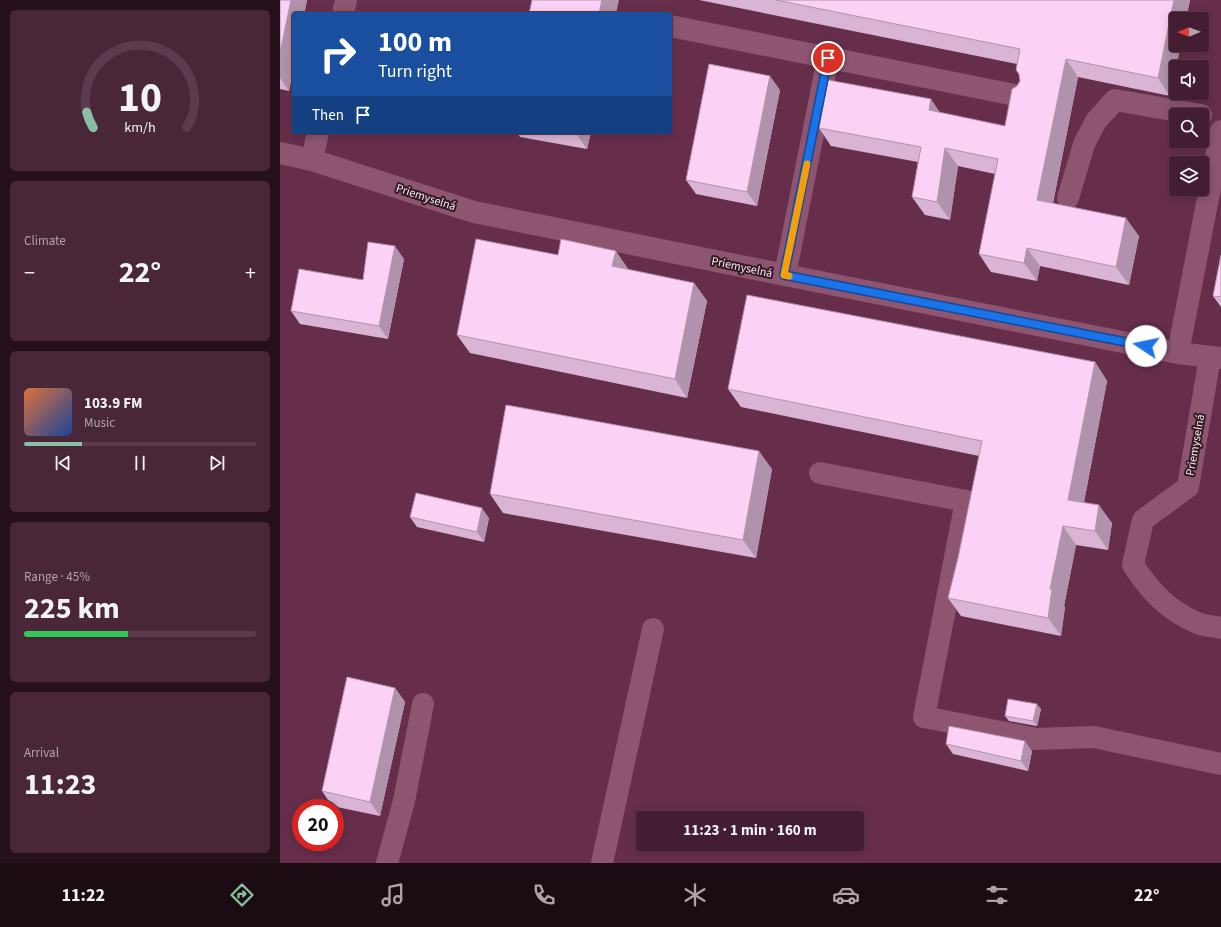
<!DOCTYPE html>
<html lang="en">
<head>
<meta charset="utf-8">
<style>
  body { margin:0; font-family:"Source Sans 3",sans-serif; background:#4a2639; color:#f1f3f6; height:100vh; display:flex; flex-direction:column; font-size:15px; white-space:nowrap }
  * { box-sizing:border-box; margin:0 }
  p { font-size:13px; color:#afa2ab }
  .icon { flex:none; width:22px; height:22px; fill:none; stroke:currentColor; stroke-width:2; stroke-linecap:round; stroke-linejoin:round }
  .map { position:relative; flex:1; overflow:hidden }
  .panel { display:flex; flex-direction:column; gap:10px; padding:10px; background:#25101b; width:280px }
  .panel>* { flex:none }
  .guide { position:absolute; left:12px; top:12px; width:380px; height:122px; border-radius:4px; box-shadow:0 2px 10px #0003,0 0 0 1px #5b3b4d; background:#1a4fa0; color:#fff; overflow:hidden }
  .needle { width:26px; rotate:269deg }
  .tools { position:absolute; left:889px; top:12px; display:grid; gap:8px }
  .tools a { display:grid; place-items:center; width:40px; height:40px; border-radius:4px; background:#431d31; box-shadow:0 2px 10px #0003,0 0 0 1px #5b3b4d; font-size:20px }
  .speed { position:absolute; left:12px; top:799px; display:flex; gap:8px; font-size:20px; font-weight:700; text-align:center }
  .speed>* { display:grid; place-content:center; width:52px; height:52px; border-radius:50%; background:#431d31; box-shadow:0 2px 10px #0003,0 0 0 1px #5b3b4d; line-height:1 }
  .speed .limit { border:6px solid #d22; background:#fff; color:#111 }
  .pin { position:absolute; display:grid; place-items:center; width:34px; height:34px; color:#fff; margin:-17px; border:2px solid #fff; border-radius:50%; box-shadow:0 1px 4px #0007 }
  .me { position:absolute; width:44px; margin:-22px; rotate:281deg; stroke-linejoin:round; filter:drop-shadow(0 0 3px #0008) }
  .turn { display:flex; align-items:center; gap:14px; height:84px; padding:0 20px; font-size:18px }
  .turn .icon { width:52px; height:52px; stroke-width:2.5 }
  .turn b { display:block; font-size:28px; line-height:34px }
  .then { display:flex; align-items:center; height:38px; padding:0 20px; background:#0003; gap:8px; font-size:15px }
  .big { font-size:30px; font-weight:700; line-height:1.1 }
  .panel .card { flex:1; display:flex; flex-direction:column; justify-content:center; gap:6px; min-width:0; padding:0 14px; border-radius:6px; background:#4a2639 }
  .panel .dial { align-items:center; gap:0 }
  .dial svg { height:104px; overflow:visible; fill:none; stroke:#5b3b4d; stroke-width:7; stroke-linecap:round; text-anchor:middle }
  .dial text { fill:#f1f3f6; stroke:none }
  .song { display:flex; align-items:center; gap:12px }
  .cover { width:48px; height:48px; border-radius:6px; background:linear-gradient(135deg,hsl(20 70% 55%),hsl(220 70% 35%)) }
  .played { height:4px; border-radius:2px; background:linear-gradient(90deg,#8abfa5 25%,#5b3b4d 25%) }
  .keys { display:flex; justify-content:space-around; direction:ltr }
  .heat { display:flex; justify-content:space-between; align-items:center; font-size:22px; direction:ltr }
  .charge { height:6px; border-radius:3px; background:linear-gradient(90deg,#34c759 45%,#5b3b4d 0) }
  .trip { position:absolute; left:356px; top:811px; width:228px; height:40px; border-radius:4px; background:#431d31; box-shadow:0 2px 10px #0003,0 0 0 1px #5b3b4d; font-weight:700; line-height:40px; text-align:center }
  .tab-bar { display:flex; height:64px; justify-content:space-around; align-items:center; background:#1b0c14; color:#afa2ab }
  .tab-bar .icon { width:28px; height:28px }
  .tab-bar .on { color:#8abfa5 }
  .tab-bar b { font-size:18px; color:#f1f3f6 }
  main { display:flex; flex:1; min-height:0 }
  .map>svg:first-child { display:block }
  .built { fill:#672e4b; fill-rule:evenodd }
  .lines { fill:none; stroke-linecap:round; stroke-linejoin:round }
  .minor { stroke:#8d5570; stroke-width:22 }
  .wall { fill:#d9b4d4 }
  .shaded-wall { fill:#b092ac }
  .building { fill:#fcd1f6; stroke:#b092ac }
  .route-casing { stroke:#114b97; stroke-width:10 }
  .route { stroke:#1a73e8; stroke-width:7 }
  .slow { stroke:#f59e0b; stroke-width:7 }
  .labels { text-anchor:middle; stroke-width:4; stroke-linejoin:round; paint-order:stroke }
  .street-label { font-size:12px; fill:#fbe7ef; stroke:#311a25 }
</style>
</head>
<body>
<main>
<section class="panel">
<div class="card dial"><svg viewBox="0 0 100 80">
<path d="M14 69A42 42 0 1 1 86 69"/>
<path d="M14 69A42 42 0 0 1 9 57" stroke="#8abfa5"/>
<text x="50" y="56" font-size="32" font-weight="700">10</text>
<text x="50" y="72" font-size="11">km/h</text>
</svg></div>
<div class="card"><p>Climate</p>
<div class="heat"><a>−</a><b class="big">22°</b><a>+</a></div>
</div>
<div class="card">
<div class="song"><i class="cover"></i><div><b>103.9 FM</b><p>Music</p></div></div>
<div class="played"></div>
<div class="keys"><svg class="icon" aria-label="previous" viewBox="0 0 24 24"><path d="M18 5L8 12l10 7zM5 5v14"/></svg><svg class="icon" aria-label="pause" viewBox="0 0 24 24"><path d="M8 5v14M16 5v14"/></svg><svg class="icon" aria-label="next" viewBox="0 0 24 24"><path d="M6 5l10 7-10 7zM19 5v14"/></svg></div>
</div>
<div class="card"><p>Range · 45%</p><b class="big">225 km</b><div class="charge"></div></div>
<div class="card"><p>Arrival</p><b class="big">11:23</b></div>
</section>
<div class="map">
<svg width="941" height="863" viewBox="0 0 941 863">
  <rect width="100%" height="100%" fill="#592741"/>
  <path class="built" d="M0,0H941V863H0ZM14,14H390V132H14ZM896,19H922V45H896ZM896,67H922V93H896ZM896,115H922V141H896ZM896,163H922V189H896ZM21,808H55V842H21ZM363,818H577V844H363Z"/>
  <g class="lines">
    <path class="minor" d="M63,14L66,0
      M390,26L740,96
      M0,153L32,160L194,212L505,275L898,353L941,358
      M32,160L38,132
      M788,198L804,144L816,121L835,100L921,115
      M505,275L548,58
      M898,353L941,131
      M930,357L908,487L863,520L853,565C870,591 889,612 920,624C926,626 934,626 941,628
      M540,473L686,501L644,717L756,739L814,737L941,764
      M107,863L124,801L143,704
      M322,863L373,629"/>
  </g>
  <path class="wall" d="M0,0H27L9,91L0,89Z
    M419,0H910L890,96L798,77L773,203L859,236L849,285L760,266L757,281L711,272L699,254L715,174L678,166L670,220L645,215L632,197L638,162L551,146L539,128L660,113L725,126L737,86L740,81L739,74L737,64Z
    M500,90L477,206L416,194L406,180Z
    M237,132H311L307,149L240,137Z
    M941,255V307L933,296Z
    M124,259L108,339L20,324L11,311L83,280Z
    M349,270L414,283L427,301L407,398L190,353L177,335Z
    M815,362L827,381L804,502L832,523L828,550L796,545L784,606L785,607L781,636L681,616L668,598L678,558L699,456L461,407L448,389Z
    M492,469L476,558L223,513L210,494Z
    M130,517L209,518L204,542L137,527Z
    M115,688L125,702L100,816L52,806L42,791Z
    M761,709L757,726L729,721L725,716Z
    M666,744L752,751L748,771L673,754Z"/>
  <path class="shaded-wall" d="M11,0H27L24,14H14V66L9,91L0,78V53Z
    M322,0H339L336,14H319Z
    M894,0H910L906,19H896V45H901L890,96L878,78Z
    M786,59L798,77L770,218L757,200Z
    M490,76L500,90L477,206L467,192Z
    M651,99L663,117L649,110Z
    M295,132H311L307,149Z
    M665,148L678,166L670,220L657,202Z
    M846,218L859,236L849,285L836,267Z
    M115,246L124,259L108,339L99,326Z
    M747,248L760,266L757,281L744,263Z
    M336,251L349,270L332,266Z
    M414,283L427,301L407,398L395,379Z
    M815,362L827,381L801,518L788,500Z
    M479,451L492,469L476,558L463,540Z
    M819,505L832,523L828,550L815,531Z
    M202,508L209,518L204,542L197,532Z
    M783,526L796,545L784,606L785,607L781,636L768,618L770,589Z
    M115,688L125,702L100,816L90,802Z
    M757,704L761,709L757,726L753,721Z
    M745,741L752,751L748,771L741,761Z"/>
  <path class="building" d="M0,0H11L0,53Z
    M252,0H322L319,14H249Z
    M496,0H894L878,78L786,59L757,200L846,218L836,267L747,248L744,263L699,254L718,159L665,148L657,202L632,197L641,147L539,128L548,80L651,99L649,110L725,126L732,89L737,86L740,81L739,74L736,70L740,49Z
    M429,64L490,76L467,192L406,180Z
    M196,239L278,255L281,239L336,251L332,266L414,283L395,379L177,335Z
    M88,242L115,246L99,326L11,311L19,269L83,280Z
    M941,255V297L933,296Z
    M467,295L815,362L788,500L819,505L815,531L783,526L770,589H772L768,618L668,598L678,558L702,441L448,389Z
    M226,405L479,451L463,540L210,494Z
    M136,493L202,508L197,532L130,517Z
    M67,677L115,688L90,802L42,791Z
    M728,699L757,704L753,721L725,716Z
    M669,726L745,741L741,761L666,744Z"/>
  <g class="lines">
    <defs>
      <path id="route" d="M548,58L504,275L866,346"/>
    </defs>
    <use href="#route" class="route-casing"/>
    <use href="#route" class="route"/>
    <path class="slow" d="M509,276L504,275L527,164"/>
  </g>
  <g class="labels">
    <g class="street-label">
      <text transform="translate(146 197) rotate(18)" y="4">Priemyselná</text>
      <text transform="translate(462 267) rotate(12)" y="4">Priemyselná</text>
      <text transform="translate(915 445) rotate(-80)" y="4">Priemyselná</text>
    </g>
  </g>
</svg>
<div class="tools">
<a><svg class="needle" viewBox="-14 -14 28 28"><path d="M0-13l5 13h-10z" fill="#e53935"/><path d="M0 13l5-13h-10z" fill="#afa2ab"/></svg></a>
<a><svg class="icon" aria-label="sound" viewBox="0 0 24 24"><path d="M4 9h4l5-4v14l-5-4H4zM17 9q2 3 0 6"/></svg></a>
<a><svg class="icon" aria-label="search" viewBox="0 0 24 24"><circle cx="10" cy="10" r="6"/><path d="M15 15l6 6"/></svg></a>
<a><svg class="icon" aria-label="layers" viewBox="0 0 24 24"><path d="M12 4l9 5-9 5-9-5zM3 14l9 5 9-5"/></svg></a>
</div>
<div class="speed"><div class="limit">20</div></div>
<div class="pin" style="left:548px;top:58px;background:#d93025"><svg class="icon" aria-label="arrive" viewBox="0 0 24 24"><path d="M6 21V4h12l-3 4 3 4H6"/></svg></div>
<svg class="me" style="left:866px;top:346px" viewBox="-20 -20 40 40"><circle r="19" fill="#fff"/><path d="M0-13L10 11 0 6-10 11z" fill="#1a73e8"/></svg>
<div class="trip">11:23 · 1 min · 160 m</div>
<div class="guide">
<div class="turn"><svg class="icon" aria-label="right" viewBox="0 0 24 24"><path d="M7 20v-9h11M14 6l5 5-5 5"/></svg><div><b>100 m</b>Turn right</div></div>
<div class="then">Then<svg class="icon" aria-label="arrive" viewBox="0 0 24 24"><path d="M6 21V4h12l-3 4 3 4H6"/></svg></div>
</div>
</div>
</main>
<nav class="tab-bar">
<b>11:22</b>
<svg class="icon on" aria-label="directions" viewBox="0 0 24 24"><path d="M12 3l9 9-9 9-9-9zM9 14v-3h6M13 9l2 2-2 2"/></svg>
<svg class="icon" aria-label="music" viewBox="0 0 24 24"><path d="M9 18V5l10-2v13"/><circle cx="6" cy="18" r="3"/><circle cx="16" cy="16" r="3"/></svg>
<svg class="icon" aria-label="phone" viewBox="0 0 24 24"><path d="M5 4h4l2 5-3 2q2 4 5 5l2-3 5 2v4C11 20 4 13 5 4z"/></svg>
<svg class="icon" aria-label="climate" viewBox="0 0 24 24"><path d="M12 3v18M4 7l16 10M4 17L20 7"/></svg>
<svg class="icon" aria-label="car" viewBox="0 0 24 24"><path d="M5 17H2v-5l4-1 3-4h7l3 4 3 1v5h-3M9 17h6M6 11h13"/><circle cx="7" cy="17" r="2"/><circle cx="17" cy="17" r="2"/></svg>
<svg class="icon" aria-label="filters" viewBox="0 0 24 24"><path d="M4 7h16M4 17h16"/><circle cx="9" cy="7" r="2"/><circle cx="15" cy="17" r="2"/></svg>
<b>22°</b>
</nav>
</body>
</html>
